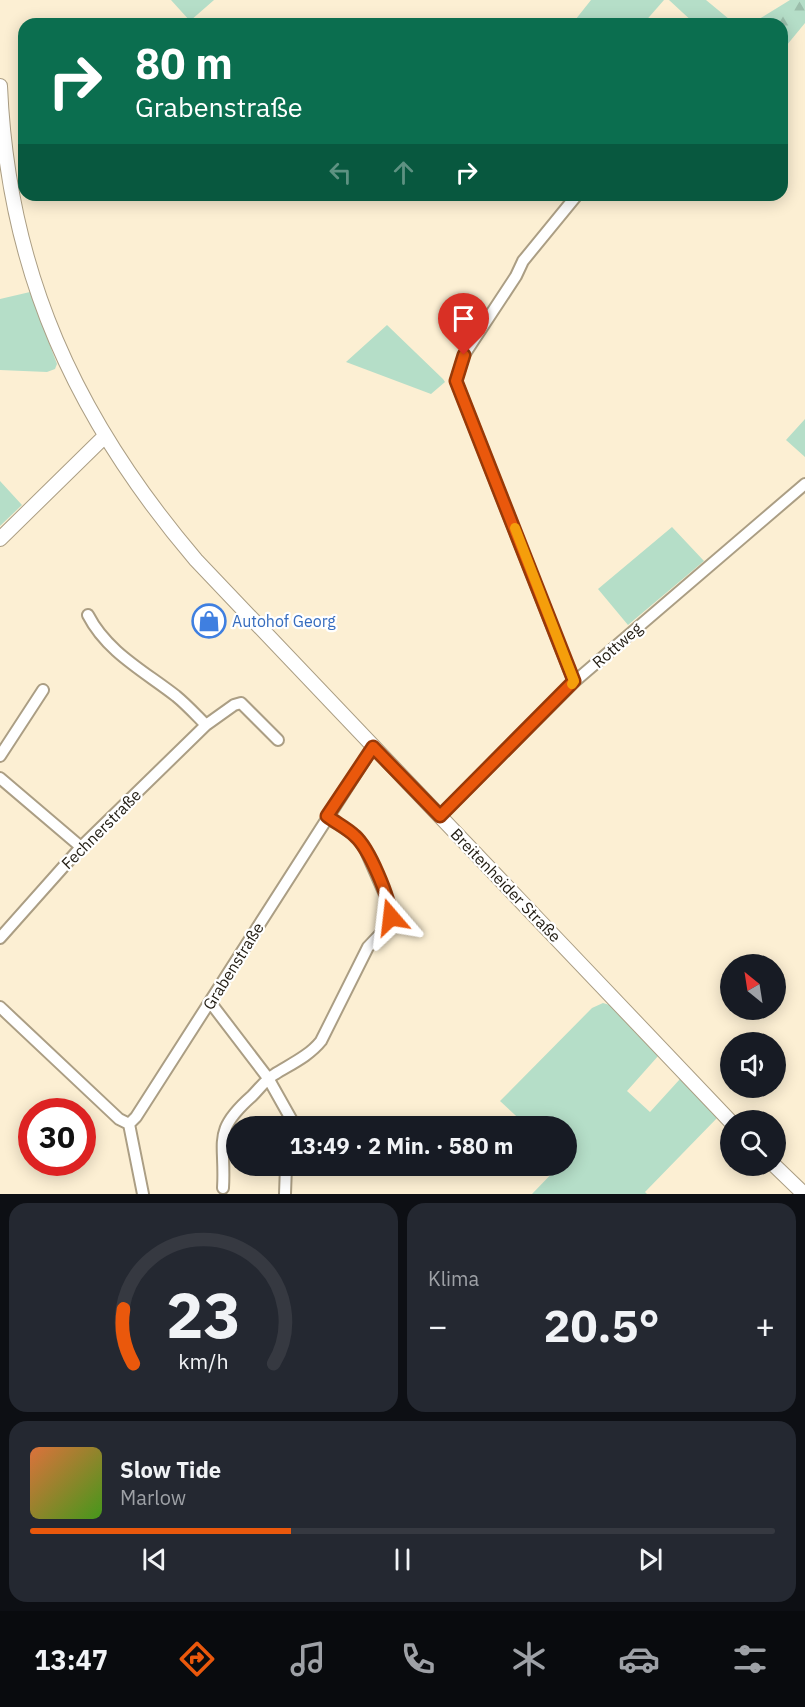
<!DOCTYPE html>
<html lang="de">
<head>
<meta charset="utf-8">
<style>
  body { margin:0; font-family:"IBM Plex Sans",sans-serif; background:#242831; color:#f1f3f6; height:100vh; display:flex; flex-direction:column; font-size:22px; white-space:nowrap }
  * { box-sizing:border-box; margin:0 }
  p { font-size:20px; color:#9ea1a6 }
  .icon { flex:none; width:33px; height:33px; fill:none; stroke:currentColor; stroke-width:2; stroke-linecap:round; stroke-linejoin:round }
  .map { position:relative; height:1194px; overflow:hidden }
  .sheet { display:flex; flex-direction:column; gap:9px; padding:9px; background:#0d0f14; flex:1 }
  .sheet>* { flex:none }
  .banner { position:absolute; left:18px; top:18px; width:770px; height:183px; border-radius:18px; box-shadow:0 3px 15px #0003; background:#0b6e4f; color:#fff; overflow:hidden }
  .needle { width:39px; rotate:330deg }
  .controls { position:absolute; left:720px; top:954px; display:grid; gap:12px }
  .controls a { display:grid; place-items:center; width:66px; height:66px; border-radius:50%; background:#171b24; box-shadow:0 3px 15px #0003; font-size:30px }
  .speed { position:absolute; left:18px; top:1098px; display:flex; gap:12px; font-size:30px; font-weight:700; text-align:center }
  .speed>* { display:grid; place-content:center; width:78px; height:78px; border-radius:50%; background:#171b24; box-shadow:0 3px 15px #0003; line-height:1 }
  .speed .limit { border:9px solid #d22; background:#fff; color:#111 }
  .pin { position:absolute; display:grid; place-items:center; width:51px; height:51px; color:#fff; margin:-62px -26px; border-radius:50% 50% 50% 0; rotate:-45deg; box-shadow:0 0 6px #0007 }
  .pin .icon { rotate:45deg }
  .me { position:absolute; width:66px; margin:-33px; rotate:343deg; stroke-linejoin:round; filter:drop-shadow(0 0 4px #0008) }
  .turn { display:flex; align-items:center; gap:21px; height:126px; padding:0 18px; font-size:27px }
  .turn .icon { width:78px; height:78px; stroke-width:2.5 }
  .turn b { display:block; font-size:42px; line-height:51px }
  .lanes { display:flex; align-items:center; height:57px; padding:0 18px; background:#0003; justify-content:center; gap:30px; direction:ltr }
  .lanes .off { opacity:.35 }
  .big { font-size:45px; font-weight:800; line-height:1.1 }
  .sheet .widget { flex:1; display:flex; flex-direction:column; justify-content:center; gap:9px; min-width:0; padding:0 21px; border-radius:18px; background:#242831 }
  .sheet .dial { align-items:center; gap:0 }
  .dial svg { height:156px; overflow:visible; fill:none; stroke:#363941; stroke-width:7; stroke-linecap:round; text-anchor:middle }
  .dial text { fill:#f1f3f6; stroke:none }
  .song { display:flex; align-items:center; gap:18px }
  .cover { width:72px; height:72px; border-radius:9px; background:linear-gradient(135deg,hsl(20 70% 55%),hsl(100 70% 35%)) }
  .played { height:6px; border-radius:3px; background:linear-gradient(90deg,#ea580c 35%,#363941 35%) }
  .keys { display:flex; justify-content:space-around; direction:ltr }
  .heat { display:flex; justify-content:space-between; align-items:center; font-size:33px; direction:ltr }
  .sheet .tiles { flex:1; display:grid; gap:9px; grid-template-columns:1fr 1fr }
  .widget:last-child { grid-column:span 2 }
  .trip { position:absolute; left:226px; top:1116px; width:351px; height:60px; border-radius:30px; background:#171b24; box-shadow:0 3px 15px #0003; font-weight:800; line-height:60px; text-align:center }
  .tabs { display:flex; height:96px; justify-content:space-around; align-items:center; background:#090b0e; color:#9ea1a6 }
  .tabs .icon { width:42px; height:42px }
  .tabs .current { color:#ea580c }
  .tabs b { font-size:27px; color:#f1f3f6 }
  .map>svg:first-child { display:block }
  .grass { fill:#b5dec8 }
  .forest { fill:url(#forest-firs) }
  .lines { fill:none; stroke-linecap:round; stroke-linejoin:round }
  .minor-casing { stroke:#ab9e84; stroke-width:14 }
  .tertiary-casing { stroke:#ab9e84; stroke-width:16 }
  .minor { stroke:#fff; stroke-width:10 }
  .tertiary { stroke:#fff; stroke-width:14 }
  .route-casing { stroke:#983908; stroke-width:15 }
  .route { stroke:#ea580c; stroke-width:10 }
  .slow { stroke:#f59e0b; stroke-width:10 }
  .labels { text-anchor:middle; stroke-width:4.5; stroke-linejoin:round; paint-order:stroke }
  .shop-label { font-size:16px; fill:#366cbe; stroke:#fff; text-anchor:start }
  .street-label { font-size:16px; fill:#201b11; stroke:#fff }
</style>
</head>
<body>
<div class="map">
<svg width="805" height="1194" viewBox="0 0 805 1194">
  <defs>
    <pattern id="forest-firs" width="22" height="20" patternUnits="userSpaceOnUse" patternTransform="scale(1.5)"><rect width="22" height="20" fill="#b5dec8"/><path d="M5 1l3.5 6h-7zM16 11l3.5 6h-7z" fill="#9bbeab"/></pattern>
  </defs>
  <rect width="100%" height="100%" fill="#fcefd3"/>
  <path class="grass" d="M171,0H214L190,21Z
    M591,0H664L643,24H572Z
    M669,0H706L735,24H695Z
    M30,292L57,364L55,369L47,372L0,370V299Z
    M387,325L443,379L445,382L431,394L346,362Z
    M805,419V457L786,440Z
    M0,481L22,505L0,526Z
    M672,527L704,561L628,625L598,589Z
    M603,1003L613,1006L659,1055L627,1091L650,1112L680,1079L718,1117L645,1192L647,1194H532L559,1166H567V1126H527L500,1101L592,1008Z"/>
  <path class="forest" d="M790,0H805V23L782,51V24H751Z"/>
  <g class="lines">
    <defs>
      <path id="minor" d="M88,615C107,652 144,671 176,696C187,705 196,715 206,725
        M574,682L456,381L464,355L516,276L523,261L577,195
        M0,756L43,690
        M0,778L81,847
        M440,816L574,682L805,484
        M0,938L81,847L206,725L234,705L241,703L278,740
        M210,1002L268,1078L295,1126
        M0,1007L119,1119L129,1124
        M129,1124L136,1117L373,747
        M129,1124L143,1194
        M223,1188C226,1141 211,1132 252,1096C260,1088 266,1079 275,1074C291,1064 309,1056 321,1041L368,947L386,928L391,917L390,906L365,849L356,836L327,817
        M285,1194L286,1166"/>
      <path id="tertiary" d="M0,86C8,272 76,419 196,560L730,1121
        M0,539L104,437
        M775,1166L804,1194"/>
    </defs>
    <use href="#minor" class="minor-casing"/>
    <use href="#tertiary" class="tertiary-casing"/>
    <use href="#minor" class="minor"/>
    <use href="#tertiary" class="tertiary"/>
  </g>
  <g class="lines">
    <defs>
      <path id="route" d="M391,917C390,898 369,848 355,836C347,828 336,823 327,816L373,747L440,816L574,681L456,381L464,355"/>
    </defs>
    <use href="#route" class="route-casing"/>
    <use href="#route" class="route"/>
    <path class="slow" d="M515,528L574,681L572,684"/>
  </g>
  <defs>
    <symbol id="shop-ring" viewBox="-11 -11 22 22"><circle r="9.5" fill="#fff" stroke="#3f7fe0" stroke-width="1.5"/><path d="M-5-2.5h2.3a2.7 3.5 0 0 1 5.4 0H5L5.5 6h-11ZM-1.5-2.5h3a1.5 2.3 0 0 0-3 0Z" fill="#3f7fe0"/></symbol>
  </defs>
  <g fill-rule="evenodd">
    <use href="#shop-ring" x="190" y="602" width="38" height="38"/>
  </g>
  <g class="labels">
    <g class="shop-label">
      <text x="232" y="627">Autohof Georg</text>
    </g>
    <g class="street-label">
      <text transform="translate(617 645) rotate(-41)" y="6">Rottweg</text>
      <text transform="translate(101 829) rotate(-45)" y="6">Fechnerstraße</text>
      <text transform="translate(506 885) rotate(46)" y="6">Breitenheider Straße</text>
      <text transform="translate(233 966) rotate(-58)" y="6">Grabenstraße</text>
    </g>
  </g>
</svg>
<div class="controls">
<a><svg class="needle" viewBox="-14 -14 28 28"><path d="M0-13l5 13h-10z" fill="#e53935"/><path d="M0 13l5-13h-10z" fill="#9ea1a6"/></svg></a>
<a><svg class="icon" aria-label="sound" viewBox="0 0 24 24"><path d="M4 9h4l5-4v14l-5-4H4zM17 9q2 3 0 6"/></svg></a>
<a><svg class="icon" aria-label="search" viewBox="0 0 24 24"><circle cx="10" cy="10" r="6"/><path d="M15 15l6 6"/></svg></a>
</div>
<div class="speed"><div class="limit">30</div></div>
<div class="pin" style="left:464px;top:355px;background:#d93025"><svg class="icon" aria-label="arrive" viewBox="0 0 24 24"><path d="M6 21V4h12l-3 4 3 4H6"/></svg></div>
<svg class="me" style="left:391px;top:917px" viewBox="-20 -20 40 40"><path d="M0-17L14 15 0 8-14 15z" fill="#ea580c" stroke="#fff" stroke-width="4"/></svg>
<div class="trip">13:49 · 2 Min. · 580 m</div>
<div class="banner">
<div class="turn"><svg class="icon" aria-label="right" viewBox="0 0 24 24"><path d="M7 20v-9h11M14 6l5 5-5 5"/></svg><div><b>80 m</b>Grabenstraße</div></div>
<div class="lanes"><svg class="icon off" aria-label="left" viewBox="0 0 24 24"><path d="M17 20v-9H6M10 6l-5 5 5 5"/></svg><svg class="icon off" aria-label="ahead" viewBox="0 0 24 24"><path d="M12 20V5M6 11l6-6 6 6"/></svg><svg class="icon" aria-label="right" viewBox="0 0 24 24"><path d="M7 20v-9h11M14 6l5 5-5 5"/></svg></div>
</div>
</div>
<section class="sheet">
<div class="tiles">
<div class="widget dial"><svg viewBox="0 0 100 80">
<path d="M14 69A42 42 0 1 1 86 69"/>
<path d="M14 69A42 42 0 0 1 9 41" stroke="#ea580c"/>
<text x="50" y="56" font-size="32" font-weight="700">23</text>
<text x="50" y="72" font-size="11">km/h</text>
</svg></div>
<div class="widget"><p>Klima</p>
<div class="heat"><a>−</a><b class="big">20.5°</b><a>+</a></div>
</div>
<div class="widget">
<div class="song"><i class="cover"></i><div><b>Slow Tide</b><p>Marlow</p></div></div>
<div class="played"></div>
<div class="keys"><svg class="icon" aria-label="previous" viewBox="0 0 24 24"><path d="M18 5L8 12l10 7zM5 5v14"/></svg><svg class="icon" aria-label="pause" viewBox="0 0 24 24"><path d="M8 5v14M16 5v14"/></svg><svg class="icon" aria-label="next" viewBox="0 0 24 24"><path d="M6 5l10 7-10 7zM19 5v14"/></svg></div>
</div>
</div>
</section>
<nav class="tabs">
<b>13:47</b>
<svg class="icon current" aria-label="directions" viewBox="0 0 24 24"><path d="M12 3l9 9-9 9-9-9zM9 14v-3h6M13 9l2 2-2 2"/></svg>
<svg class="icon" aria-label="music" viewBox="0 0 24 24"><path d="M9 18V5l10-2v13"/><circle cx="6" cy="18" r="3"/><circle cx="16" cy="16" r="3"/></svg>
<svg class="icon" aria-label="phone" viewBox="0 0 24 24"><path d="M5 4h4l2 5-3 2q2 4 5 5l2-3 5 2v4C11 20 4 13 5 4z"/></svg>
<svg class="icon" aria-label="climate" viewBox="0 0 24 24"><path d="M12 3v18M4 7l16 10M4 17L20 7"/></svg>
<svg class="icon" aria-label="car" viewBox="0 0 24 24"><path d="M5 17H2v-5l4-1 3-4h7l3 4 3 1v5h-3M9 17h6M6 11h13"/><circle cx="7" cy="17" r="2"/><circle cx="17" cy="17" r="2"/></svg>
<svg class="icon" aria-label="filters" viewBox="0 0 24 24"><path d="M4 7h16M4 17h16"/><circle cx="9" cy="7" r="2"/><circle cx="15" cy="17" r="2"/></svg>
</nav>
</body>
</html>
